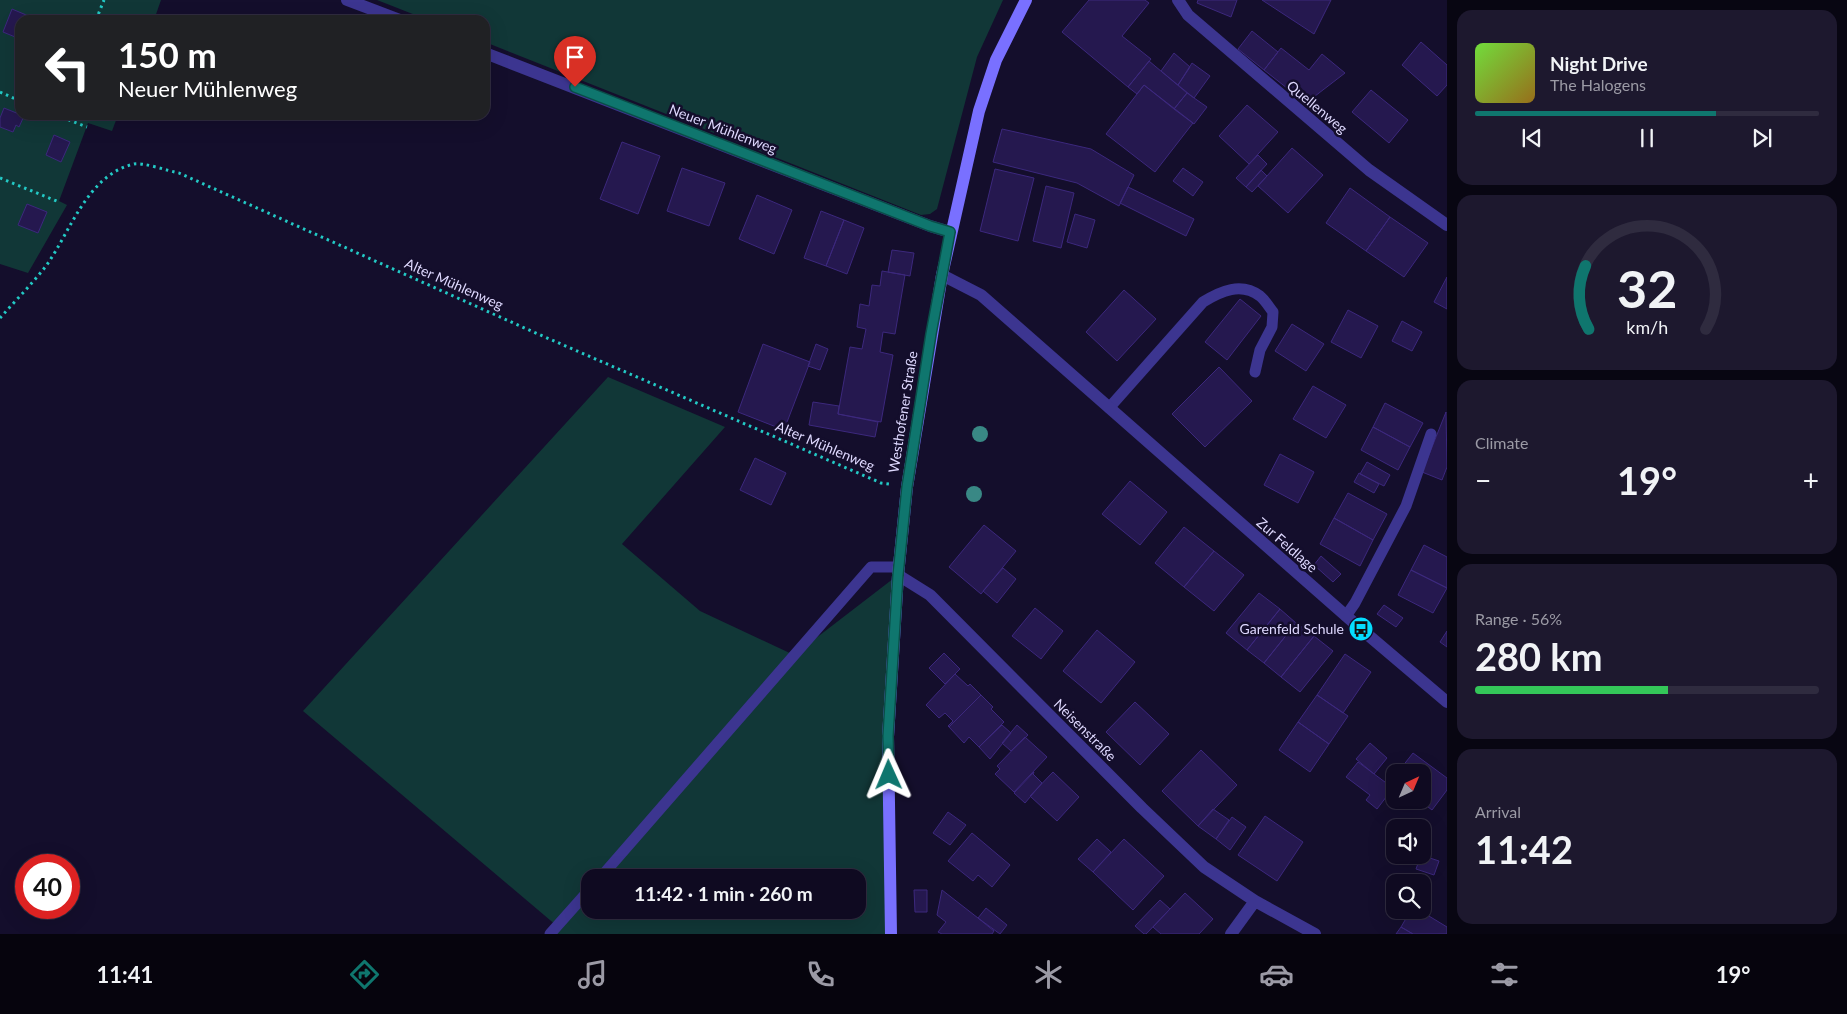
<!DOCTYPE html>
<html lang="en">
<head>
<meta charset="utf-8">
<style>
  body { margin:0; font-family:Lato,sans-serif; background:#1d182e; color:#f1f3f6; height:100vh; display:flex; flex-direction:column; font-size:19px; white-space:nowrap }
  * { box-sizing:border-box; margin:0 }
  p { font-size:16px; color:#9b9aa5 }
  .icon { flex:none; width:28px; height:28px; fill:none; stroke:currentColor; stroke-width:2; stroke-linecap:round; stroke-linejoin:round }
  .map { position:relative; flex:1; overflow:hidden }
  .drawer { display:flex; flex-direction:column; gap:10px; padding:10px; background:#080612; width:400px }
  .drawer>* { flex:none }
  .banner { position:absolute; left:15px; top:15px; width:475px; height:105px; border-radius:15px; box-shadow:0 5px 20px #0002,0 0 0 1px #2f2b3f; background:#202124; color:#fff; overflow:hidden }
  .needle { width:32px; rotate:44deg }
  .tools { position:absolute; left:1386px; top:764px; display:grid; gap:10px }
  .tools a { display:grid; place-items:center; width:45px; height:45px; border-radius:10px; background:#0f0a21; box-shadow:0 5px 20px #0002,0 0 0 1px #2f2b3f; font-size:25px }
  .speed { position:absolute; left:15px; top:854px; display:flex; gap:10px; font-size:25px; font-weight:700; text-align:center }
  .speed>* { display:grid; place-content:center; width:65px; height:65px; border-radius:50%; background:#0f0a21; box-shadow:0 5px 20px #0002,0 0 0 1px #2f2b3f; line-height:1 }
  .speed .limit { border:8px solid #d22; background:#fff; color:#111 }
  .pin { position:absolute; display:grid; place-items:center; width:42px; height:42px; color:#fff; margin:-51px -21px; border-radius:50% 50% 50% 0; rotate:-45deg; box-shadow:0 0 5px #0007 }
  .pin .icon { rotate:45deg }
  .me { position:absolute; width:55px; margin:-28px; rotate:359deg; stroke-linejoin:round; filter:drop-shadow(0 0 4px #0008) }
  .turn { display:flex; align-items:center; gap:18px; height:105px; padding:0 20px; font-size:22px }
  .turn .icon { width:65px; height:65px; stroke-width:2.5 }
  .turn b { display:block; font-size:35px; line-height:42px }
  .big { font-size:38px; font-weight:700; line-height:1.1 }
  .drawer .card { flex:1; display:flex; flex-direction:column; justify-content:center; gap:8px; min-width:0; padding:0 18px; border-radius:15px; background:#1d182e }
  .drawer .dial { align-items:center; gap:0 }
  .dial svg { height:130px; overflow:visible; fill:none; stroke:#2f2b3f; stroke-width:7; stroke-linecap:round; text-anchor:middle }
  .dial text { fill:#f1f3f6; stroke:none }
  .song { display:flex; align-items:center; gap:15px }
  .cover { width:60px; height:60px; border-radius:8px; background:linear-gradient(135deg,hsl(100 70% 55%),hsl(40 70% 35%)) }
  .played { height:5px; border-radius:2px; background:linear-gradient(90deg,#0f766e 70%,#2f2b3f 70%) }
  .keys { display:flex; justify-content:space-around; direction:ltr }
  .heat { display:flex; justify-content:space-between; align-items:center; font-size:28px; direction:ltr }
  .charge { height:8px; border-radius:4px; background:linear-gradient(90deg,#34c759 56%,#2f2b3f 0) }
  .trip { position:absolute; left:581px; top:869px; width:285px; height:50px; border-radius:15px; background:#0f0a21; box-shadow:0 5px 20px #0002,0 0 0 1px #2f2b3f; font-weight:700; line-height:50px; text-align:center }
  .menu { display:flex; height:80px; justify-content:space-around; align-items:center; background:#06040d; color:#9b9aa5 }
  .menu .icon { width:35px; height:35px }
  .menu .selected { color:#0f766e }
  .menu b { font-size:22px; color:#f1f3f6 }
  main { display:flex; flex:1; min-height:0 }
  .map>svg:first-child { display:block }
  .green { fill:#113737; fill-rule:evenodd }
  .building { fill:#25184f; stroke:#3c287d }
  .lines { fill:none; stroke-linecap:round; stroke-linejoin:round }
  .path { stroke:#23c9c5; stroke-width:3; stroke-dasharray:2.5 4; stroke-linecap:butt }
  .lane { stroke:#3c3590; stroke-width:11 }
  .street { stroke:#3c3590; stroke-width:12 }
  .secondary { stroke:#7970ff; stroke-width:12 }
  .tree { fill:#398885 }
  .route-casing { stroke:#0a4d48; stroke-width:12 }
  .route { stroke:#0f766e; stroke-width:9 }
  .labels { text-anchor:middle; stroke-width:5; stroke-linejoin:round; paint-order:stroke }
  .street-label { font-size:14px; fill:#dfd9ff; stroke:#140e2c }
  .poi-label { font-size:14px; fill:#dfd9ff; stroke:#140e2c; text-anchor:end }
</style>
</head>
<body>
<main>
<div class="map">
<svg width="1447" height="934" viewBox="0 0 1447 934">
  <rect width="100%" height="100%" fill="#140e2c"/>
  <path class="green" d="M0,0H161L154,20H20V115H118L112,131L88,123L59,201L67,205L28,273L0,264Z
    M377,0H1003L977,57L937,209L930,214L921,215L485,42V20H428Z
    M608,377L725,427L622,544L700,611L794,655L898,575L888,737L891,934H550L557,926L303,711ZM590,878H858V910H590Z"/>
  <path class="building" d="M1089,0H1145L1149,3L1122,36L1151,59L1128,87L1062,32Z
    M1198,0H1237L1231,17L1197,3Z
    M1262,0H1331L1314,34Z
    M12,9L31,17L30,20H20V39L3,32Z
    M1252,31L1278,52L1264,70L1238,49Z
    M1421,42L1447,65V85L1437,96L1402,65Z
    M1281,48L1309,70L1322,54L1345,73L1306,103L1264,70Z
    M1174,53L1190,67L1178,85L1161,71Z
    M1149,61L1187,93L1174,109L1144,85L1137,94L1128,87Z
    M1192,63L1210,76L1194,98L1178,85Z
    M1144,85L1193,123L1155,172L1106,134Z
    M1371,90L1408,120L1389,143L1352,112Z
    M1187,93L1207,107L1194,124L1174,109Z
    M1247,105L1278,132L1249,164L1219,136Z
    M4,108L24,116L19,127L16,125L13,132L0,127V118Z
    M1002,129L1091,149L1134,175L1119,206L1077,183L993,162Z
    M54,135L70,142L61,162L46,155Z
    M622,142L660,156L638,214L600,199Z
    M1292,148L1323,175L1288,213L1258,186Z
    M1258,155L1267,164L1246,187L1236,178Z
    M682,168L725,183L709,226L667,211Z
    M1183,168L1203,182L1193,196L1173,181Z
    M995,169L1034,178L1018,241L980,231Z
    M1261,170L1267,176L1252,192L1246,187Z
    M1046,186L1074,193L1061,248L1033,241Z
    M1128,187L1194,219L1186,236L1120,203Z
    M1350,188L1390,217L1366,251L1326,223Z
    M757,195L792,210L774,254L739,239Z
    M27,204L47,212L38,233L18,225Z
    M821,211L844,220L826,266L804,258Z
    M1075,214L1095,220L1087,248L1067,242Z
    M1390,217L1428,243L1404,277L1366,251Z
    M844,220L864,228L847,274L826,266Z
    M892,250L914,253L910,276L888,272Z
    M882,271L905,275L895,334L883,332L880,352L893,355L881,422L838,414L850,347L862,349L866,329L857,327L860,304L869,306L872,285L880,286Z
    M1447,277V309L1434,302Z
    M1124,290L1156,319L1117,361L1086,332Z
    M1240,299L1261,316L1227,360L1205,342Z
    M1348,310L1378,326L1361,358L1331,342Z
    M1402,321L1422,332L1412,351L1392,341Z
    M1292,324L1324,344L1306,371L1275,351Z
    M763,344L810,362L784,430L738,412Z
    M816,344L828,349L820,370L808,366Z
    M1219,367L1252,401L1205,447L1172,414Z
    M1313,386L1346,405L1326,438L1293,419Z
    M813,402L839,406L838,414L878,422L875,437L809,425Z
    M1385,403L1423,423L1410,447L1373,427Z
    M1446,412L1447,467L1442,480L1422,472Z
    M1373,427L1410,447L1398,470L1361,450Z
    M1280,454L1314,472L1298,503L1264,485Z
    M755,458L786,473L771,505L740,490Z
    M1367,462L1390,475L1384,486L1360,474Z
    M1359,473L1379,484L1374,493L1354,482Z
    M1130,481L1167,512L1140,545L1102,514Z
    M1348,493L1387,514L1373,540L1334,518Z
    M1334,518L1373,540L1360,566L1320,544Z
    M984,525L1016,551L981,594L949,567Z
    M1184,527L1214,551L1184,587L1155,563Z
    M1424,545L1447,557V588L1411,570Z
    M1214,551L1244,575L1214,611L1184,587Z
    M1321,556L1341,574L1333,582L1314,565Z
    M1003,568L1016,579L997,603L983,591Z
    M1411,570L1447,588L1433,613L1398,595Z
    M1259,593L1280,609L1247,650L1226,633Z
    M1384,605L1403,618L1396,627L1377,614Z
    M1035,608L1063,631L1041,659L1012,636Z
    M1280,609L1296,623L1264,663L1247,650Z
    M1296,623L1314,636L1281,677L1264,663Z
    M1097,630L1135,662L1101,703L1063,671Z
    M1447,631V647L1440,642Z
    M1314,636L1333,651L1300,692L1281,677Z
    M944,653L960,669L945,684L929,668Z
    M1345,654L1371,672L1343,713L1317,695Z
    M955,674L968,686L970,684L981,695L949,727L948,726L953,721L945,713L939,718L926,705Z
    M981,695L993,707L991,709L1004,722L979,747L969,737L964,743L949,727Z
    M1317,695L1348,716L1329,744L1298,722Z
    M1135,702L1169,734L1140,765L1106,732Z
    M1298,722L1329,744L1310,772L1279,750Z
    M1002,725L1011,733L990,759L979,747Z
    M1017,725L1028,735L1011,751L1002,743Z
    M1025,737L1047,757L1014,792L995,774L1000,769L997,766Z
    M1370,743L1387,758L1374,774L1356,759Z
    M1201,750L1237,785L1198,826L1162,791Z
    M1413,753L1447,778V790L1432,810L1419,800H1422V772H1398Z
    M1358,762L1393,788L1377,809L1366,800L1370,795L1346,777Z
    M1034,772L1033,774L1042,783L1025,803L1014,793Z
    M1053,772L1079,797L1057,821L1030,796Z
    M1213,809L1229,820L1216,839L1198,826Z
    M948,812L966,825L950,845L933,833Z
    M1265,816L1303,842L1277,881L1238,855Z
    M1232,817L1246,827L1230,850L1216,839Z
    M972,833L1010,865L992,887L978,875L973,881L948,861Z
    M1097,839L1111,852L1093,872L1078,859Z
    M1124,839L1164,876L1133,910L1093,872Z
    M1421,855L1439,861L1434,875L1416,869Z
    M914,890H927V912H915Z
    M942,890L978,918L994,931L992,934H942L938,932L946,922L937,915Z
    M1185,893L1213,919L1199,934H1161L1153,927Z
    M1160,900L1170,909L1146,934H1144L1135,926Z
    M986,908L1007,925L1000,934L978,918Z
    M1411,910H1419L1447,927V934H1413L1401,927Z
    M1401,927L1413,934H1396Z"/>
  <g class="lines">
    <path class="path" d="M96,20L104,0
      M0,92L20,101
      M56,115L87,127
      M0,178L59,202
      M0,318C15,301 32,284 46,266C71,231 87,175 134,164C143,162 168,171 179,173L538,334L881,483L889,484"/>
    <path class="lane" d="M1109,408L1203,302C1221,291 1241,282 1260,296C1265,300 1269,307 1273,312L1272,327L1260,350L1255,372
      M1346,616L1355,603L1406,506L1431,434
      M600,878L871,567H899
      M550,934L590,889"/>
    <path class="street" d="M347,0L400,20
      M1178,0L1188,15L1369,170L1447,225
      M485,53L930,226L950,232
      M942,275L981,295L1361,629L1447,702
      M898,575L930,595L1142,808L1204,867L1255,901L1315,934
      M1231,934L1255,901"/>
    <path class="secondary" d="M891,934L888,737L898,575L907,487L942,275L979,111L996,60L1026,0"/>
  </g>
  <g class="tree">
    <circle cx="980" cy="434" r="8"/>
    <circle cx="974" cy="494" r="8"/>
  </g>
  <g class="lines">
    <defs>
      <path id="route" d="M575,87L930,226L950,232L931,334L907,487L898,575L888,736L889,775"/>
    </defs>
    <use href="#route" class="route-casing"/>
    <use href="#route" class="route"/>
  </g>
  <defs>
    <symbol id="bus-disc" viewBox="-11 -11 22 22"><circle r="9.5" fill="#05ddff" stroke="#140e2c"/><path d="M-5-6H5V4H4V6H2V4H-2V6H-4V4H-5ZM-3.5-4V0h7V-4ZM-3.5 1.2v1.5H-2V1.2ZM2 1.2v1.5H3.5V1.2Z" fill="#111"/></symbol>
  </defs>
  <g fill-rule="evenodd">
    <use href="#bus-disc" x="1347" y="615" width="28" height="28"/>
  </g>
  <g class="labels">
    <g class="street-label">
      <text transform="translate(1317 107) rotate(40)" y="5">Quellenweg</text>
      <text transform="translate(723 129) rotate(21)" y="5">Neuer Mühlenweg</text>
      <text transform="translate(454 284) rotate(24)" y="5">Alter Mühlenweg</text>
      <text transform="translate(903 412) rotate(-81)" y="5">Westhofener Straße</text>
      <text transform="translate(825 446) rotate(23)" y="5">Alter Mühlenweg</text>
      <text transform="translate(1287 545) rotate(41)" y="5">Zur Feldlage</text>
      <text transform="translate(1085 730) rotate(45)" y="5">Neisenstraße</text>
    </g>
    <g class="poi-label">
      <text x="1344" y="634">Garenfeld Schule</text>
    </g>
  </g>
</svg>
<div class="tools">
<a><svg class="needle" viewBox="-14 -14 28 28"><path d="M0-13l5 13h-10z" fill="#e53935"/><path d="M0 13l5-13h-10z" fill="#9b9aa5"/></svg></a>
<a><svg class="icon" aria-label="sound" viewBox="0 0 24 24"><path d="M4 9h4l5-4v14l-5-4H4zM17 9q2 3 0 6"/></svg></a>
<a><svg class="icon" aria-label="search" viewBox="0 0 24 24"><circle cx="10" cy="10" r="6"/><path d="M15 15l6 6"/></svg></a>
</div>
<div class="speed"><div class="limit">40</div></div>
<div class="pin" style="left:575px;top:87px;background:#d93025"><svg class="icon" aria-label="arrive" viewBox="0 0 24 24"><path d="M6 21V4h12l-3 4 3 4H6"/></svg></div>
<svg class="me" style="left:889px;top:775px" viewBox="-20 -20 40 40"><path d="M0-17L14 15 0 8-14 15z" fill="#0f766e" stroke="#fff" stroke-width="4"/></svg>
<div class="trip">11:42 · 1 min · 260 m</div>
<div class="banner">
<div class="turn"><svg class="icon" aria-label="left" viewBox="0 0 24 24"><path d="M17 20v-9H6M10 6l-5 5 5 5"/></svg><div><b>150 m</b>Neuer Mühlenweg</div></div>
</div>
</div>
<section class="drawer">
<div class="card">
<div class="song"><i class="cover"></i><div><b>Night Drive</b><p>The Halogens</p></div></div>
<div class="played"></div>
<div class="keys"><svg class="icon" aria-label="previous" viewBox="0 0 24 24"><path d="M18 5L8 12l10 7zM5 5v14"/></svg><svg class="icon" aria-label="pause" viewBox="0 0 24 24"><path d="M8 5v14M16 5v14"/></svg><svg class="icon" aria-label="next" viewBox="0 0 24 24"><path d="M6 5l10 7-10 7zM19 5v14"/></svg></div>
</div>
<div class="card dial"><svg viewBox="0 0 100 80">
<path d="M14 69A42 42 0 1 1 86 69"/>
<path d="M14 69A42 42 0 0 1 12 30" stroke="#0f766e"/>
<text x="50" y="56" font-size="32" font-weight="700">32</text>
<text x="50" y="72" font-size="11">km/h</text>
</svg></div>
<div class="card"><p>Climate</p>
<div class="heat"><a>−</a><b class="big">19°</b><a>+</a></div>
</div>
<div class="card"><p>Range · 56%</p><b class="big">280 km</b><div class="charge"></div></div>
<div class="card"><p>Arrival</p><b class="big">11:42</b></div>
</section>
</main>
<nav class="menu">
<b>11:41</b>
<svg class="icon selected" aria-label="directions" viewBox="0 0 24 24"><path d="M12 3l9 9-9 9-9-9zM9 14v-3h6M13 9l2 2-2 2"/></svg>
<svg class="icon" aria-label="music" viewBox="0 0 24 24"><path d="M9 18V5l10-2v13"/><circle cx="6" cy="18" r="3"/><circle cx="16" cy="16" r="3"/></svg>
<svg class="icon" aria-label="phone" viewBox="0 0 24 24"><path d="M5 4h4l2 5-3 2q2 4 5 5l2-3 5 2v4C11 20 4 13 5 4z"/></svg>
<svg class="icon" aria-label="climate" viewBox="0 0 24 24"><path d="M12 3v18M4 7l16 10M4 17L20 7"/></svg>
<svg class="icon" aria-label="car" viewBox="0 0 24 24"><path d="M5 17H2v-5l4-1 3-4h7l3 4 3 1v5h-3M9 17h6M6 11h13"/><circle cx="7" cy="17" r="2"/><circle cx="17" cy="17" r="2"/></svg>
<svg class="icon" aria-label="filters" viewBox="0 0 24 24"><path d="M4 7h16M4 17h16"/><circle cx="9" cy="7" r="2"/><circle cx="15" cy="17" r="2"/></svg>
<b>19°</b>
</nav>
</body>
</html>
